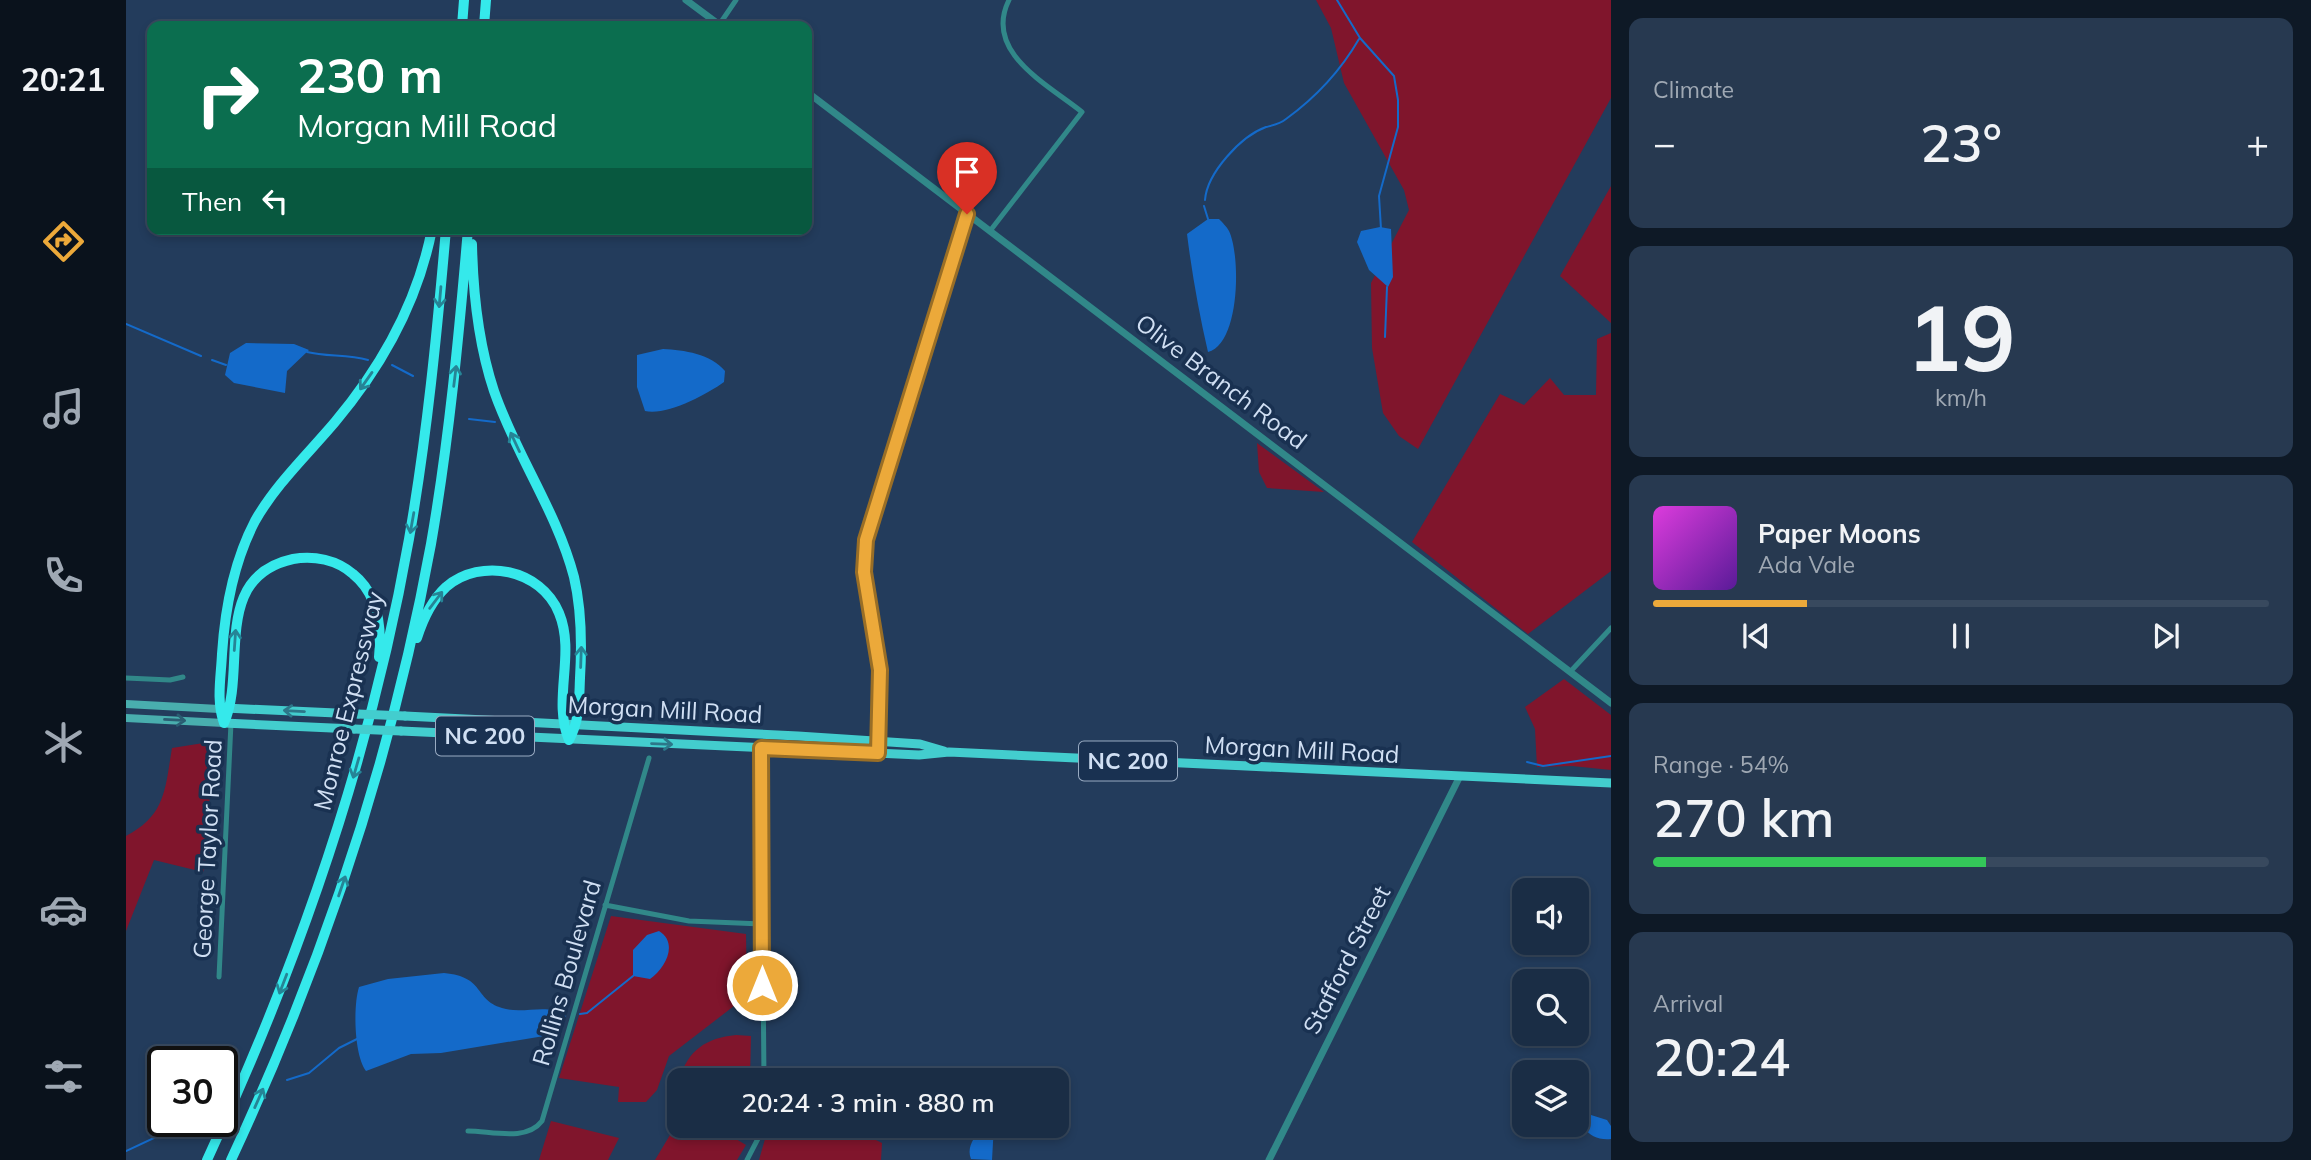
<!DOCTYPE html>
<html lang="en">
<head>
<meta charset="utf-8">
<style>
  body { margin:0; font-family:Mulish,sans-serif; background:#273950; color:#f1f3f6; height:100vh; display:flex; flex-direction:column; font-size:26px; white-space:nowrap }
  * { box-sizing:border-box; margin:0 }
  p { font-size:23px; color:#9fa8b3 }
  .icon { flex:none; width:38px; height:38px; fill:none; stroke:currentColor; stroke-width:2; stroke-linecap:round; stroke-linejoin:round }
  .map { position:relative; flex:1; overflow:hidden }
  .drawer { display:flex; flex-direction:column; gap:18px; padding:18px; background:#0e1926; width:700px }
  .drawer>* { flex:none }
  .banner { position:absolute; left:21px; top:21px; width:665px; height:214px; border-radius:14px; box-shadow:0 4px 10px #0003,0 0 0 2px #38495e; background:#0b6e4f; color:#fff; overflow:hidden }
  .controls { position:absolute; left:1386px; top:878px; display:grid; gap:14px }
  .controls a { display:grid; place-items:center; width:77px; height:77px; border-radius:14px; background:#1a2d45; box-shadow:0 4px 10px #0003,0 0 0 2px #38495e; font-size:35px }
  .speed { position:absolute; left:21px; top:1046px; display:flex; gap:14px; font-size:35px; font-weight:700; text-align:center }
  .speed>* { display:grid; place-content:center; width:91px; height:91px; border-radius:50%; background:#1a2d45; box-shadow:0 4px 10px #0003,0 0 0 2px #38495e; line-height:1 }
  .speed .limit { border:4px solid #111; border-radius:10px; background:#fff; color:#111 }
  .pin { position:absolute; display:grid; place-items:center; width:60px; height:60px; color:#fff; margin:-72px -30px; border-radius:50% 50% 50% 0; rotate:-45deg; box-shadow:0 0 7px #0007 }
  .pin .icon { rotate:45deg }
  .me { position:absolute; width:77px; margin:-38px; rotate:0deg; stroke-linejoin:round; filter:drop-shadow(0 0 5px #0008) }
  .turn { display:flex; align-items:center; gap:24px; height:147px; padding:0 35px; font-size:32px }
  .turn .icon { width:91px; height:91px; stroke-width:2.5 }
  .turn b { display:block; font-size:49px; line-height:60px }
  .then { display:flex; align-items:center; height:66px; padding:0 35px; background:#0003; gap:14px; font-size:26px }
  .big { font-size:52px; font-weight:600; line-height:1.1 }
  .drawer .card { flex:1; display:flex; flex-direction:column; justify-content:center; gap:10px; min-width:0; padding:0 24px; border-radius:14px; background:#273950 }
  .drawer .dial { align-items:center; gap:0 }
  .dial b { font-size:91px; line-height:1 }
  .song { display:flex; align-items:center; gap:21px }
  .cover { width:84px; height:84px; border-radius:10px; background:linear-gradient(135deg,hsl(300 70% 55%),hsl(270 70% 35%)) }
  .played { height:7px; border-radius:4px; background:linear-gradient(90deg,#eca93a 25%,#38495e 25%) }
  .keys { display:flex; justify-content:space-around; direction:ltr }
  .heat { display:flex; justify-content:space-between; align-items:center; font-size:38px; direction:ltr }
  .charge { height:10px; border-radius:5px; background:linear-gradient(90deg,#34c759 54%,#38495e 0) }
  .trip { position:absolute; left:541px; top:1068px; width:402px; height:70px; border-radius:14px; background:#1a2d45; box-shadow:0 4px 10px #0003,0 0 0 2px #38495e; font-weight:600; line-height:70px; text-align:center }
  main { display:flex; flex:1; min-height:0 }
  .dock { display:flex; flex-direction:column; width:126px; justify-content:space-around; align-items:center; background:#0a121c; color:#9fa8b3 }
  .dock .icon { width:49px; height:49px }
  .dock .active { color:#eca93a }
  .dock b { font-size:32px; color:#f1f3f6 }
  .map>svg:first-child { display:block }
  .green { fill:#80152c }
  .water { fill:#146ac9 }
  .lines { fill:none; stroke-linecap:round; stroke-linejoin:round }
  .stream { stroke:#146ac9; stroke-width:2 }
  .minor { stroke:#318889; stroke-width:5 }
  .tertiary { stroke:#318889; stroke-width:7 }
  .secondary { stroke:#49aeae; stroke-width:8 }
  .primary { stroke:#43cdce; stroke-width:9 }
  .motorway { stroke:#35e9eb; stroke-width:10 }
  .primary-bridge { stroke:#43cdce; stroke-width:9 }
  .oneway { stroke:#268496 }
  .oneway2 { stroke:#2c7789 }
  .oneway3 { stroke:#2a5d72 }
  .route-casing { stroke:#996e26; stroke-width:18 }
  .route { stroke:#eca93a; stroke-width:12 }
  .labels { text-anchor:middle; stroke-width:7; stroke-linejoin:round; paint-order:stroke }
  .shield { fill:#193151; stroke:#99abc2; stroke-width:2 }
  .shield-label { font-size:23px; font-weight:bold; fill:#d0dff3 }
  .street-label { font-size:24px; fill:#d0dff3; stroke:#193151 }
</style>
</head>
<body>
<main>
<nav class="dock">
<b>20:21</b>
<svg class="icon active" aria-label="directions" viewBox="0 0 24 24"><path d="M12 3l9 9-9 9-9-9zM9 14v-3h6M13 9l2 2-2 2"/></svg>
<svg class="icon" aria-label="music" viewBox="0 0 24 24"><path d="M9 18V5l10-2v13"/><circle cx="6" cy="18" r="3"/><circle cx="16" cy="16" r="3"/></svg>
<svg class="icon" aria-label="phone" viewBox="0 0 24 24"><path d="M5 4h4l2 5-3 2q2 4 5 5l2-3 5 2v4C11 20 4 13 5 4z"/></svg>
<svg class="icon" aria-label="climate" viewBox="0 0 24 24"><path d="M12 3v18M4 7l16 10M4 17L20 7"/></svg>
<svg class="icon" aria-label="car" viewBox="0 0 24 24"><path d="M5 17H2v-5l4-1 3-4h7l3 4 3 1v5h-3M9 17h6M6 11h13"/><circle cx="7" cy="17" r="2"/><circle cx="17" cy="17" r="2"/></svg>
<svg class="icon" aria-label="filters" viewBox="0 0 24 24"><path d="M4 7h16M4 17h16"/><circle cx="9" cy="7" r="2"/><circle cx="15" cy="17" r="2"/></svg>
</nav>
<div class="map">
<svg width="1485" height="1160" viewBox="0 0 1485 1160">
  <rect width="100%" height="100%" fill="#233c5c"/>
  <path class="green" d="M1190,0H1485V98L1292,449L1273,436L1257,413L1246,348L1245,283L1283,210L1278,190L1218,83L1205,28Z
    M1485,186V323L1434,276Z
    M1485,333V571L1402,634L1286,542L1374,394L1398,405L1424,378L1438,395H1470L1471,339Z
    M1131,443L1198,492L1141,488L1133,472Z
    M1438,679L1485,715V770L1446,766L1411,767L1409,729L1399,707Z
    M84,742L88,783L75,832L86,845L77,872L28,860L0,931V836C40,815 39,789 46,748Z
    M485,916L620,934L621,996L543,1056L531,1090L520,1102H492L493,1087L433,1078Z
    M610,1035L625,1036L624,1080H553C562,1050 580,1038 610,1035Z
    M553,1120V1125H587L620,1145L611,1160H529Z
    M425,1121L493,1138L482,1160H413Z
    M643,1125H720L756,1143L755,1160H633Z"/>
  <path class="water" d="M1082,219H1093C1096,222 1101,227 1103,231C1115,256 1114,344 1082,352C1073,313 1066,274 1061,234Z
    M1254,227L1265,229L1267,277L1262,287L1243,270L1231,242L1235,231Z
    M120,343L168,344L183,350L161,371L159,393L108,383L99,375L104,353Z
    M537,349C558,350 585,354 599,371L598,382C580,395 540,416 519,411L511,387V355Z
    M533,931C553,943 539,969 524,979L507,976V950L521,935Z
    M318,973C360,977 347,999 376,1008C398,1015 422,1002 440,1016L433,1028L418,1036L315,1053L285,1054L240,1071C228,1055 227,1006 233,987L262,979Z
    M1465,1115L1481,1120L1485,1126V1139C1473,1140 1464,1137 1457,1126Z
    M868,1125L866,1160L845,1159C840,1147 849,1136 857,1126Z"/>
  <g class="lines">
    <path class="stream" d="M1211,0L1234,38L1268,76L1272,100V127L1253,196L1255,229
      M1079,200C1081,173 1115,136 1140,127C1148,125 1154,124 1160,119C1189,98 1215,70 1233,39
      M1078,206L1082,219
      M0,324L75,356
      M1259,337L1261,287
      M181,352C201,357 221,354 242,360
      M86,360L100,365
      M266,365L287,376
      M343,419L369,422
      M1401,762L1417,766L1485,756
      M454,1014L461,1013L507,976
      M161,1080L183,1073L213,1048L231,1039
      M0,1151L62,1122"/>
    <path class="minor" d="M593,25L610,0
      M864,231L956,112C921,84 857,52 883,0
      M1444,672L1485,628
      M0,678L44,680L57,677
      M635,748L638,1080
      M752,753L753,670L738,572L740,540L841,214
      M479,905L563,921L636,924
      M93,977L105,723
      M342,1131C365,1131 400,1142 416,1121L523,758
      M621,1160L639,1125"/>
    <path class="tertiary" d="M560,0L595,26
      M681,92L1485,703
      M1143,1160L1334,776"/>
    <path class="secondary" d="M0,704L93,709
      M0,718L98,723"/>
    <path class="primary" d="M99,708L232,714
      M279,716L672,736L794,744L818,751
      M98,723L228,729
      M275,731L793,755L823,752L1485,783"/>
    <path class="motorway" d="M336,26L338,0
      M358,26L360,0
      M346,244C347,294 352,343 368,391C390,455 431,512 448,577C456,611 456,644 454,678C453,700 454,720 443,740
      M291,638C297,619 305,601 320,587C355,557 415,569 433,613C450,654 426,700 443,740
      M98,723C90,701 95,677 96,654C99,608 107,563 129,521C150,484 182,454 209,422C256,366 292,301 306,229
      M98,723C122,669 84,577 167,559C188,555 211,560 227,574C252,594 256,626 253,657
      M81,1160C173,962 245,755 283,539C301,436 311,333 320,229
      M105,1160C197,963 266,758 305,544C323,440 333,335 342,229"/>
    <path class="primary-bridge" d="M232,714L279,716
      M228,729L275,731"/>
  </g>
  <defs><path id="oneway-shaft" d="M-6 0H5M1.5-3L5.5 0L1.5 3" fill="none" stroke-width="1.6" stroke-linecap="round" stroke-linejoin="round" transform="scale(1.75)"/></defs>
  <g class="oneway">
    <use href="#oneway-shaft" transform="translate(314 297) rotate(95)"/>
    <use href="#oneway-shaft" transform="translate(329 376) rotate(-83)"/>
    <use href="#oneway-shaft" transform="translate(240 381) rotate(125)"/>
    <use href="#oneway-shaft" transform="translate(389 442) rotate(-115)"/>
    <use href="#oneway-shaft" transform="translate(286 523) rotate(100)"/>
    <use href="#oneway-shaft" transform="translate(310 600) rotate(-53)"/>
    <use href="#oneway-shaft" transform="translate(109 640) rotate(-86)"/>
    <use href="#oneway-shaft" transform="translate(455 657) rotate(-88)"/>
    <use href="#oneway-shaft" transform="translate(230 768) rotate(106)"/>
    <use href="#oneway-shaft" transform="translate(216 886) rotate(-71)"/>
    <use href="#oneway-shaft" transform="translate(157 984) rotate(111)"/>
    <use href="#oneway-shaft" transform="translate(133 1098) rotate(-66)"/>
  </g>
  <g class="oneway2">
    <use href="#oneway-shaft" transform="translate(168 711) rotate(-177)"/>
    <use href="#oneway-shaft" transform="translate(536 744) rotate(2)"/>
  </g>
  <use class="oneway3" href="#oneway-shaft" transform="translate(49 720) rotate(3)"/>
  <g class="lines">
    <defs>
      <path id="route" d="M636,985L635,748L752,753L754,670L738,572L740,540L841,214"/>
    </defs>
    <use href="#route" class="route-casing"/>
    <use href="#route" class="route"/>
  </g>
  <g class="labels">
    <g class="shield">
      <rect x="310" y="716.5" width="98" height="39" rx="5"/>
      <rect x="953" y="741.5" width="98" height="39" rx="5"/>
    </g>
    <g class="shield-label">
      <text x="359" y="744">NC 200</text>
      <text x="1002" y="769">NC 200</text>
    </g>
    <g class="street-label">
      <text transform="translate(1095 382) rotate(37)" y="8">Olive Branch Road</text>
      <text transform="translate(223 701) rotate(-76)" y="8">Monroe Expressway</text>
      <text transform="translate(539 710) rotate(3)" y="8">Morgan Mill Road</text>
      <text transform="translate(1176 750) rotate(3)" y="8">Morgan Mill Road</text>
      <text transform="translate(82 849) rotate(-87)" y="8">George Taylor Road</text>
      <text transform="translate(1221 960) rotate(-63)" y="8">Stafford Street</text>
      <text transform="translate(441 973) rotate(-74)" y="8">Rollins Boulevard</text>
    </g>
  </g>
</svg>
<div class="controls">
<a><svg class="icon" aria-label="sound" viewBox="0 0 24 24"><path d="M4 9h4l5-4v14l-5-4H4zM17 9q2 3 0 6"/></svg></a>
<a><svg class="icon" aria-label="search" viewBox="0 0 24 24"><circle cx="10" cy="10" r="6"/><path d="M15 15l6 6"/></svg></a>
<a><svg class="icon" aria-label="layers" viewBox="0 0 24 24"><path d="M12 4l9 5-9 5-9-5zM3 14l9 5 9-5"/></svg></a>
</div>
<div class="speed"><div class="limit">30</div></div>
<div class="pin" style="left:841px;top:214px;background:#d93025"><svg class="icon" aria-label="arrive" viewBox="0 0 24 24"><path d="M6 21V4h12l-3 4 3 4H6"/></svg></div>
<svg class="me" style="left:636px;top:985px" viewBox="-20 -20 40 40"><circle r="17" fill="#eca93a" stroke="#fff" stroke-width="3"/><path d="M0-11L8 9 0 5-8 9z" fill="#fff"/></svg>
<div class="trip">20:24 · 3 min · 880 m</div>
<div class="banner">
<div class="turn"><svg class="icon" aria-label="right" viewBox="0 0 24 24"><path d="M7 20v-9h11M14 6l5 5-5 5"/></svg><div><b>230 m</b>Morgan Mill Road</div></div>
<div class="then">Then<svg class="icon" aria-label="left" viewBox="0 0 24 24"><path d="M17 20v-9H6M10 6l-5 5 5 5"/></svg></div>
</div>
</div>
<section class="drawer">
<div class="card"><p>Climate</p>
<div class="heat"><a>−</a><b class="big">23°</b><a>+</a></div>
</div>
<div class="card dial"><b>19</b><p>km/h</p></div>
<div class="card">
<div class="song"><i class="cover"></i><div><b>Paper Moons</b><p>Ada Vale</p></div></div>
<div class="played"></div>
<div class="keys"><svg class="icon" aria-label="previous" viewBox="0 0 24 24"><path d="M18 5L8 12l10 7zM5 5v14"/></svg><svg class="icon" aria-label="pause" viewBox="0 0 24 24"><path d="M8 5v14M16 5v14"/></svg><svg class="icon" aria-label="next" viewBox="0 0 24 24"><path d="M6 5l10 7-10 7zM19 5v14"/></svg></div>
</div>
<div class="card"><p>Range · 54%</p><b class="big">270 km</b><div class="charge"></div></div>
<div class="card"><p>Arrival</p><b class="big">20:24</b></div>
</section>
</main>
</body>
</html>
